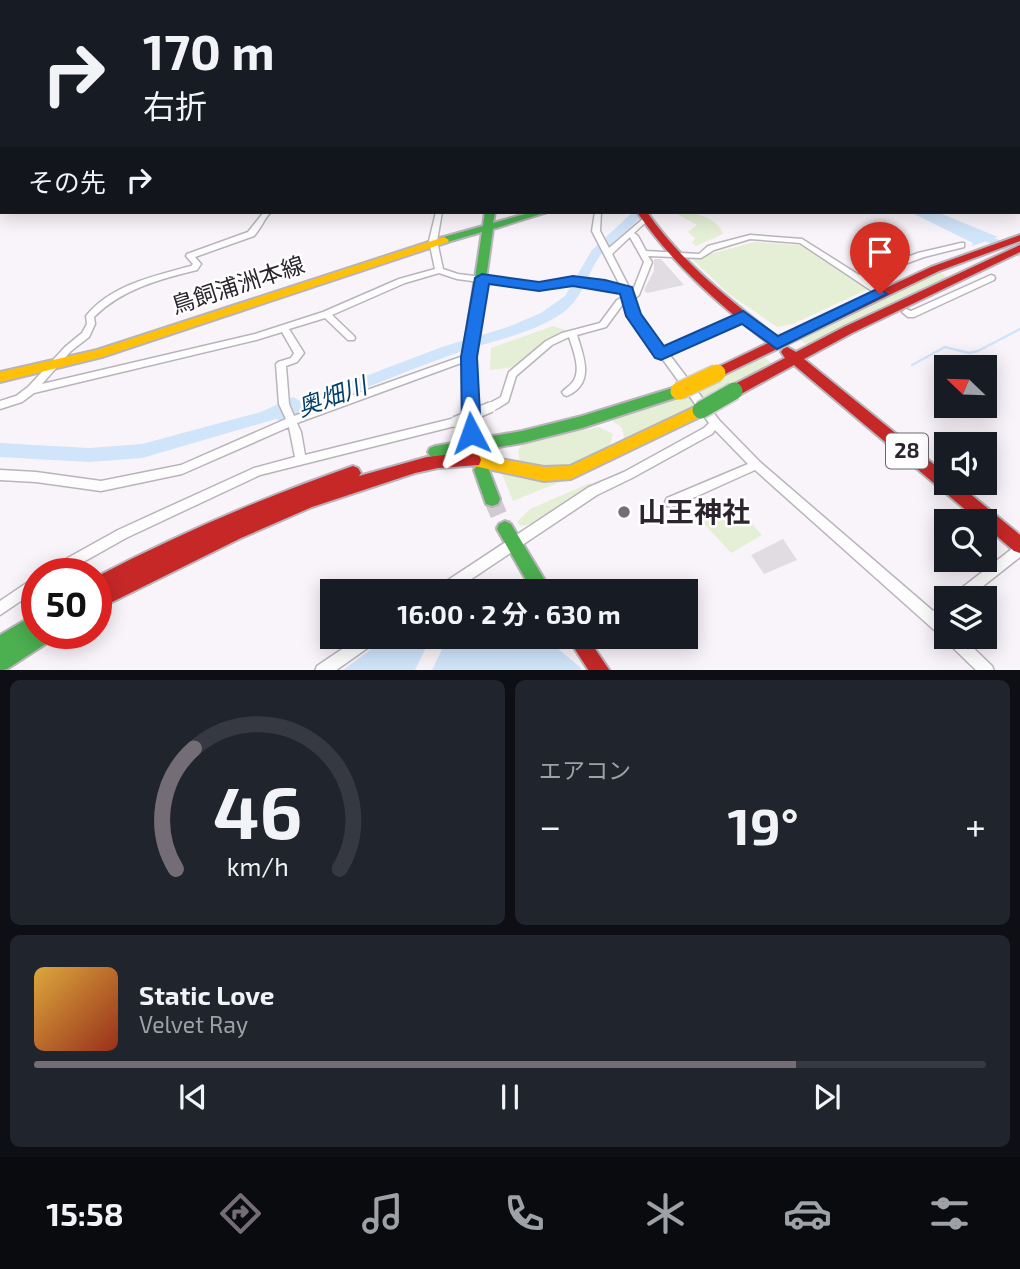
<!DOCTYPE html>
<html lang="ja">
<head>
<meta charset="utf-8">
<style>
  body { margin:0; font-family:"Exo 2","Noto Sans JP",sans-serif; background:#20242c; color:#f1f3f6; height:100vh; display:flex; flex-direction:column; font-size:26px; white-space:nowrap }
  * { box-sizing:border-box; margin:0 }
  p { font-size:23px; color:#9ea1a6 }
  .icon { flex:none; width:38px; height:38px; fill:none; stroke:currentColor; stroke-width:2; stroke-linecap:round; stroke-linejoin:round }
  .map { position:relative; height:670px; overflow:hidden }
  .sheet { display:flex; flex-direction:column; gap:10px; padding:10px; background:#0d0f14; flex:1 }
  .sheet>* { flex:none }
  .guide { position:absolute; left:0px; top:0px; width:1020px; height:214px; box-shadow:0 4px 18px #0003; background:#171b24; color:#f1f3f6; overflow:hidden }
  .needle { width:46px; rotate:293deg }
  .tools { position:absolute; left:934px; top:355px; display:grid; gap:14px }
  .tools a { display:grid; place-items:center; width:63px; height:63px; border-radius:0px; background:#171b24; box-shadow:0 4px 18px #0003; font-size:35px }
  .speed { position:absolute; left:21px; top:558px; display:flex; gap:14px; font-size:35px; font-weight:700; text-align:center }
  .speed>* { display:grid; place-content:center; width:91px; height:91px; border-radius:50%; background:#171b24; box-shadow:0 4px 18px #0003; line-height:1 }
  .speed .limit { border:10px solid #d22; background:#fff; color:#111 }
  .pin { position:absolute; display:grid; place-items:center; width:60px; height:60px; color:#fff; margin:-72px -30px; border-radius:50% 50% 50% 0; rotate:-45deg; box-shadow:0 0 7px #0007 }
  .pin .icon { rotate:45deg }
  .me { position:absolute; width:77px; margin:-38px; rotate:356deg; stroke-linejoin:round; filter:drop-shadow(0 0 5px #0008) }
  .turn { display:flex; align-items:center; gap:24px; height:147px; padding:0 28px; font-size:32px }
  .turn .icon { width:91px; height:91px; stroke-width:2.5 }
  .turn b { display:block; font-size:49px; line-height:60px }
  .then { display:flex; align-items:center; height:66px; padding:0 28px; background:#0003; gap:14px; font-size:26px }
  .big { font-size:52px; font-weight:700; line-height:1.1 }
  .sheet .card { flex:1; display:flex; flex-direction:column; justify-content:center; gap:10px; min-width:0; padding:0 24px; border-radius:10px; background:#20242c }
  .sheet .dial { align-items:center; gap:0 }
  .dial svg { height:182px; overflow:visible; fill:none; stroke:#363941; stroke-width:7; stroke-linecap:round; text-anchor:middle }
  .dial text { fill:#f1f3f6; stroke:none }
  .song { display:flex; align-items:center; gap:21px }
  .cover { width:84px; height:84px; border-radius:10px; background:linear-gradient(135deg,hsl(40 70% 55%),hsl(10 70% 35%)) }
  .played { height:7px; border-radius:4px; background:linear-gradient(90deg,#746d75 80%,#363941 80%) }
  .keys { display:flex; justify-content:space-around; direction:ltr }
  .heat { display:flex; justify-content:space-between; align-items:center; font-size:38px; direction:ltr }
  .sheet .tiles { flex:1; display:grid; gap:10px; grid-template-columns:1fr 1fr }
  .card:last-child { grid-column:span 2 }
  .trip { position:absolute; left:320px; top:579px; width:378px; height:70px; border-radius:0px; background:#171b24; box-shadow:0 4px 18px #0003; font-weight:700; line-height:70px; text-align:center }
  .dock { display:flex; height:112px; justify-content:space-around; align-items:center; background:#090b0e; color:#9ea1a6 }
  .dock .icon { width:49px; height:49px }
  .dock .selected { color:#746d75 }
  .dock b { font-size:32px; color:#f1f3f6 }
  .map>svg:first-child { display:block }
  .green { fill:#e5efd5 }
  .water { fill:#d0e4fa }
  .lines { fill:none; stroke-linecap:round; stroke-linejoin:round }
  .stream { stroke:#d0e4fa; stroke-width:2.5 }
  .river { fill:#d0e4fa; fill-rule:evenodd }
  .building { fill:#e1dbe2 }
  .secondary-tunnel { stroke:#d0cbd1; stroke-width:17; stroke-dasharray:17 9; stroke-linecap:butt }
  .street-casing { stroke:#b9b4bb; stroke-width:3 }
  .fast-casing { stroke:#b9b4bb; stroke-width:4 }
  .slow-casing { stroke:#b9b4bb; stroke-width:4 }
  .jam-casing { stroke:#b9b4bb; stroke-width:4 }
  .street { fill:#fefdfe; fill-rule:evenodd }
  .fast { fill:#4caf50; fill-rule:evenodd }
  .slow { fill:#ffc107; fill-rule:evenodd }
  .jam { fill:#c62828; fill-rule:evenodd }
  .street-bridge-casing { stroke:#b9b4bb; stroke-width:13; stroke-linecap:butt }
  .fast-bridge-casing { stroke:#d2cfd4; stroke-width:20; stroke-linecap:butt }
  .slow-bridge-casing { stroke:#d2cfd4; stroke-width:20; stroke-linecap:butt }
  .street-bridge { stroke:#fefdfe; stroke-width:10 }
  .fast-bridge { stroke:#4caf50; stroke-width:17 }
  .slow-bridge { stroke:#ffc107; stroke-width:17 }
  .route { fill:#1a73e8; stroke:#114b97; stroke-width:2 }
  .poi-dot { fill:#746d75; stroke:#fff; stroke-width:2.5 }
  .labels { text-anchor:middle; stroke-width:5; stroke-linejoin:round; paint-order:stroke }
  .shield { fill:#fff; stroke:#6b666d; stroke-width:2 }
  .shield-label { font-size:21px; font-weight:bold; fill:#2c252e }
  .street-label { font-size:23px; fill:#2c252e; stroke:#fff }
  .water-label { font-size:24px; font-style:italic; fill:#033f6a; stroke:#fff }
  .near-poi-label { font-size:28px; font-weight:bold; fill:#2c252e; stroke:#fff; text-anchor:start }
</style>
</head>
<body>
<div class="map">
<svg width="1020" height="671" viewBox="0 0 1020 671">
  <rect width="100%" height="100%" fill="#f9f4fa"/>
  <path class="green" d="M675,0H973L974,2H679Z
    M673,212C690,212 717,215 723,234L696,246L692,243L695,238L688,232L697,225Z
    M755,242L809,246L870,288L793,324L777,327L729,294L692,259Z
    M936,270L949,278L806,344L798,338Z
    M553,326L566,330L513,367L490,370L491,348Z
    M764,357L773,365L625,442L622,428L609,418Z
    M599,427L613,434L610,445C569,466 567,473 520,462L518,451L521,446L531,441Z
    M500,469L560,482L513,501Z
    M590,483L592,485C573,501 546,522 521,526L517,522L530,509Z
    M729,499L762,535L731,553L697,516Z"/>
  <path class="water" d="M910,212H937L998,237L972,246L973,243Z
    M388,637H431L415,670H343Z
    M448,637H544L581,668L580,671L432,670Z"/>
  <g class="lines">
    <path class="stream" d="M912,365L945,347L969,353L978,351L1020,329"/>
    <path class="river" d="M633,212H644C632,229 615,238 602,253C587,272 585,295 565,311C533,335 488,341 451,355C396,375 342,397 288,420L282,421L276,419L142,458L89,462L0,457V443L89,448L142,444L261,412L293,397L300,401L442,347L508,327L541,313L565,296L592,250Z
      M973,229L1020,249V257L969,234L967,232Z"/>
  </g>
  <path class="building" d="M654,259H661L684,285L647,293L644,290L654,271Z
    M783,539L797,560L764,574L751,555Z"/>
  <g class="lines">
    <path class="secondary-tunnel" d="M492,499L505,529"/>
    <defs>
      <path id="street" d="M55,0H60L62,2H57Z
        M328,0H332L330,2H326Z
        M466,0H470L472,2H468Z
        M501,0H509L504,2H495Z
        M558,0H562V2H558Z
        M623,0H649L650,1L639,2Z
        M1018,162H1020V166H1018Z
        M0,166H2V170H0Z
        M1018,171L1020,172V176H1018Z
        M264,212H271C264,219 261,228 254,236L195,257L201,264L197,270C160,279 122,289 94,317L95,324L89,337L71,351L42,384L255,334L323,312L399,279L435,269L429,241L436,212H442L437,241L443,269L458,274L539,284L573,278L605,282L621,287L592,231L595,212H601L600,231L609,248L644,218L646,217L650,219L648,220L634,233L638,236L646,251L699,254L708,246L750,235L802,239L859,275L918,253L961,243H964V247L924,257L864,279L876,288L875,290L872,291L800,243L750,239L714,250L701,258L648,256L652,262L639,295L634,299L638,314L664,349L740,315H746L747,317L746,319L669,354L719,420L760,462L933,611L947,602V616L943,620L947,623V637H962L992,666L994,671H977L947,642L946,638L942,637L755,470L675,506L671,507L667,506L665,502L667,498L748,464L715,430L712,434L632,478L597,495L452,592H434L436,588L589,487L624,472L704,428L709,423L661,357L658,356L657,353L630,315L627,302L623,304L606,327L577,335C584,358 595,383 567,396L564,395L562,392C565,389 568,387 571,384C583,372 573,350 569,337L552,345L516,376L508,402C502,405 495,412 488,410L486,407L488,404L501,397L509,372L546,341L562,333L600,323L617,300L625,296L624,293L605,288L573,284L539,290L457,279L439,273L405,283L332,315L354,336L355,338L354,340H348L325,318L289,329L304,353L297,362L286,366L289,404L294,416L466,355H472L474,357L472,359L297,423L301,432L305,455L455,418L459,419L460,422L459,425L260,475L126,538L62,574H44L46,570L118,530L254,468L295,457L289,427L182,474L101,491L36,482L0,480V470L36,472L101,481L181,465L286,419L279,404L276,364L278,362L291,358L294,353L282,332L256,340L34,393L22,402L0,409V401L16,396L28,387L65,347L82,333L87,324L86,316C111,285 154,276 191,266L193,264L186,256L187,254L248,232ZM630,237L644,262L632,293L612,254Z
        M991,275L994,276L995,278L994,280L914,317H908L902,312L906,309L911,311Z
        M1017,546L1020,547V557L968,598H952L954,594L1013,548Z
        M37,576V590L0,615V601Z
        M360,637H378L376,642L335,671H315L317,666Z"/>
      <path id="fast" d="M485,212H495L493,223L532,212H547L493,229L475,357L478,433L476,437L471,439L466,437L464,433L463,357L482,232L444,243L439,240L440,238L483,226Z
        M679,386L684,387L686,391L684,395L582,428L522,443L435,458L430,456L428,452L430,448L435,446L522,431L582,416Z
        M482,463L487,465L500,499L498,504L492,506L486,504L474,470L477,465Z
        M505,521L511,524L552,592H533L497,529L499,524Z
        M37,613V634H52L50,641L7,669L0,671V635Z"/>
      <path id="slow" d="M386,0H392L393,2H387Z
        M567,0H573L574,2H568Z
        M0,134H2V140H0Z
        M444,237L449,240L448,242L102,357L0,382V372L97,350Z
        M701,404L706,406L708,410L706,414L571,479L544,481L474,466L469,465L467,460L469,455L474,454L544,467L570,466Z"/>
      <path id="jam" d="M24,0H30L31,2H26Z
        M980,0H986L987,2H982Z
        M1018,36L1020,37V42L1018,41Z
        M0,120H2V126H0Z
        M637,212H647C682,263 730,300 778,338L931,267L1020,235V241L939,271L717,378L712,376L710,373L712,370L768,343C719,304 673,265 637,212Z
        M1020,245V252L852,333L804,359L947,475V483H957L1020,535V553L1014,551L985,526V522H980L794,365L739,395H729L727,391L729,387L785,358L781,352L783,349L787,347L796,352L844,327Z
        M462,453L479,455L481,460L479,465L438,468L415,473L312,507L241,538L96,610V577C179,534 264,497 353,466L358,468L361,473L359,476L427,457Z
        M567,637H587L610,671H589Z"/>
    </defs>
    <use href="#street" class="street-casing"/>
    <use href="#fast" class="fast-casing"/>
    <use href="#slow" class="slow-casing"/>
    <use href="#jam" class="jam-casing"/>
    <use href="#street" class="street"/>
    <use href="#fast" class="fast"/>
    <use href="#slow" class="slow"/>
    <use href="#jam" class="jam"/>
    <defs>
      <path id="street-bridge" d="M455,422L491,407"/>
      <path id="fast-bridge" d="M701,410L734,391"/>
      <path id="slow-bridge" d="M679,391L717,373"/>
    </defs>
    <use href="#street-bridge" class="street-bridge-casing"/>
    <use href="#fast-bridge" class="fast-bridge-casing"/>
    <use href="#slow-bridge" class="slow-bridge-casing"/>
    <use href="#street-bridge" class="street-bridge"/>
    <use href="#fast-bridge" class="fast-bridge"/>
    <use href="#slow-bridge" class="slow-bridge"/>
  </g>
  <path class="route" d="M482,274L539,282L573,276L605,280L632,287L641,314L664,346L743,311L778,336L875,290L880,289L887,294L777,349L742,324L661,360L655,358L626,316L620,294L573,286L539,291L489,284L477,357L481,433L478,438L471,440L465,438L462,433L461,357L475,278Z"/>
  <circle class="poi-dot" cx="624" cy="512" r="7"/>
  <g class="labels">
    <rect class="shield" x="886" y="433.5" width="42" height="35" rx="5"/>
    <g class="shield-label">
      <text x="907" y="458">28</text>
    </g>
    <g class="street-label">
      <text transform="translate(238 285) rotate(-18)" y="8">鳥飼浦洲本線</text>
    </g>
    <g class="water-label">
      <text transform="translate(332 397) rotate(-20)" y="8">奥畑川</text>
    </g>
    <g class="near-poi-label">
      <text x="638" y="522">山王神社</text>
    </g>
  </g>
</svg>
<div class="tools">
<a><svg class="needle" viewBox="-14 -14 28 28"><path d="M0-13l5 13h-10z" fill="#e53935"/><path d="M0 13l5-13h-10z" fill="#9ea1a6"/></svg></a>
<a><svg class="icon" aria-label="sound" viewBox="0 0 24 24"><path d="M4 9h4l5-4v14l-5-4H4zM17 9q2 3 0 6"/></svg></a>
<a><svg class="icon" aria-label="search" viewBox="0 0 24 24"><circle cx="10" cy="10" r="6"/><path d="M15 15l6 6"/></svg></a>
<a><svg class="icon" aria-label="layers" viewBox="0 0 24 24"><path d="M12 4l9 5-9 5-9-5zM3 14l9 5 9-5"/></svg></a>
</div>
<div class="speed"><div class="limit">50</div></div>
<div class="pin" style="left:880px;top:294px;background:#d93025"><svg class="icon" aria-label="arrive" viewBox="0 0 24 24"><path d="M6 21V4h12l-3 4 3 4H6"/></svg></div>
<svg class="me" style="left:471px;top:433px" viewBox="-20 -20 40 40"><path d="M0-17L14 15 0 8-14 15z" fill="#1a73e8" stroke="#fff" stroke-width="4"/></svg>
<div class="trip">16:00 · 2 分 · 630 m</div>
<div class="guide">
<div class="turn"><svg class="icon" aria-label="right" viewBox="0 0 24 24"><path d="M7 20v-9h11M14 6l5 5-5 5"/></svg><div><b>170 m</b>右折</div></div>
<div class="then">その先<svg class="icon" aria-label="right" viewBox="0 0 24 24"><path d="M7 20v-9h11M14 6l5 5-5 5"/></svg></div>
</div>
</div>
<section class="sheet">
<div class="tiles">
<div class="card dial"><svg viewBox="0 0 100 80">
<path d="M14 69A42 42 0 1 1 86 69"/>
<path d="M14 69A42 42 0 0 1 22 16" stroke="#746d75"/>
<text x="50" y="56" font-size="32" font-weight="700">46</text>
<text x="50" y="72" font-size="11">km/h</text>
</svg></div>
<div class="card"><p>エアコン</p>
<div class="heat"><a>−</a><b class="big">19°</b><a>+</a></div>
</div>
<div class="card">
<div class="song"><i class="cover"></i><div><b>Static Love</b><p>Velvet Ray</p></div></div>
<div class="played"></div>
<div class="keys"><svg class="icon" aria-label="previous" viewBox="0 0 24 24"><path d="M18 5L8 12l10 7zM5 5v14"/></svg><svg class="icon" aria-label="pause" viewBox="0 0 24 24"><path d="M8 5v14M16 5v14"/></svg><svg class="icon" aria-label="next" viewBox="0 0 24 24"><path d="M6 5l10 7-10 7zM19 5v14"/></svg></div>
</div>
</div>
</section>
<nav class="dock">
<b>15:58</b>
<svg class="icon selected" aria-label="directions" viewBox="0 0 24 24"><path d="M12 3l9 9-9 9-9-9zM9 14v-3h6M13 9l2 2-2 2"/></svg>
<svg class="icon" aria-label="music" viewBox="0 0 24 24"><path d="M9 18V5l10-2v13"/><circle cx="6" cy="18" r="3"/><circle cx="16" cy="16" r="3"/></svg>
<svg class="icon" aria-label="phone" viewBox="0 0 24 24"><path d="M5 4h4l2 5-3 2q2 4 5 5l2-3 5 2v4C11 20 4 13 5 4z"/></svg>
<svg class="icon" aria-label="climate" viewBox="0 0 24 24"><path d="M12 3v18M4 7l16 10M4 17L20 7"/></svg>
<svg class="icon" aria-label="car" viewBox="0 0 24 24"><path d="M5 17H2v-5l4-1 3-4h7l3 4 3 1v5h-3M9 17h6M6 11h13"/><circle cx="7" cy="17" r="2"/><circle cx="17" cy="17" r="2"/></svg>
<svg class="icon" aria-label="filters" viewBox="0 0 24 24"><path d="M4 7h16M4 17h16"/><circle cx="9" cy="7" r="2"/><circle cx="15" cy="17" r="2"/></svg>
</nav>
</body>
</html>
